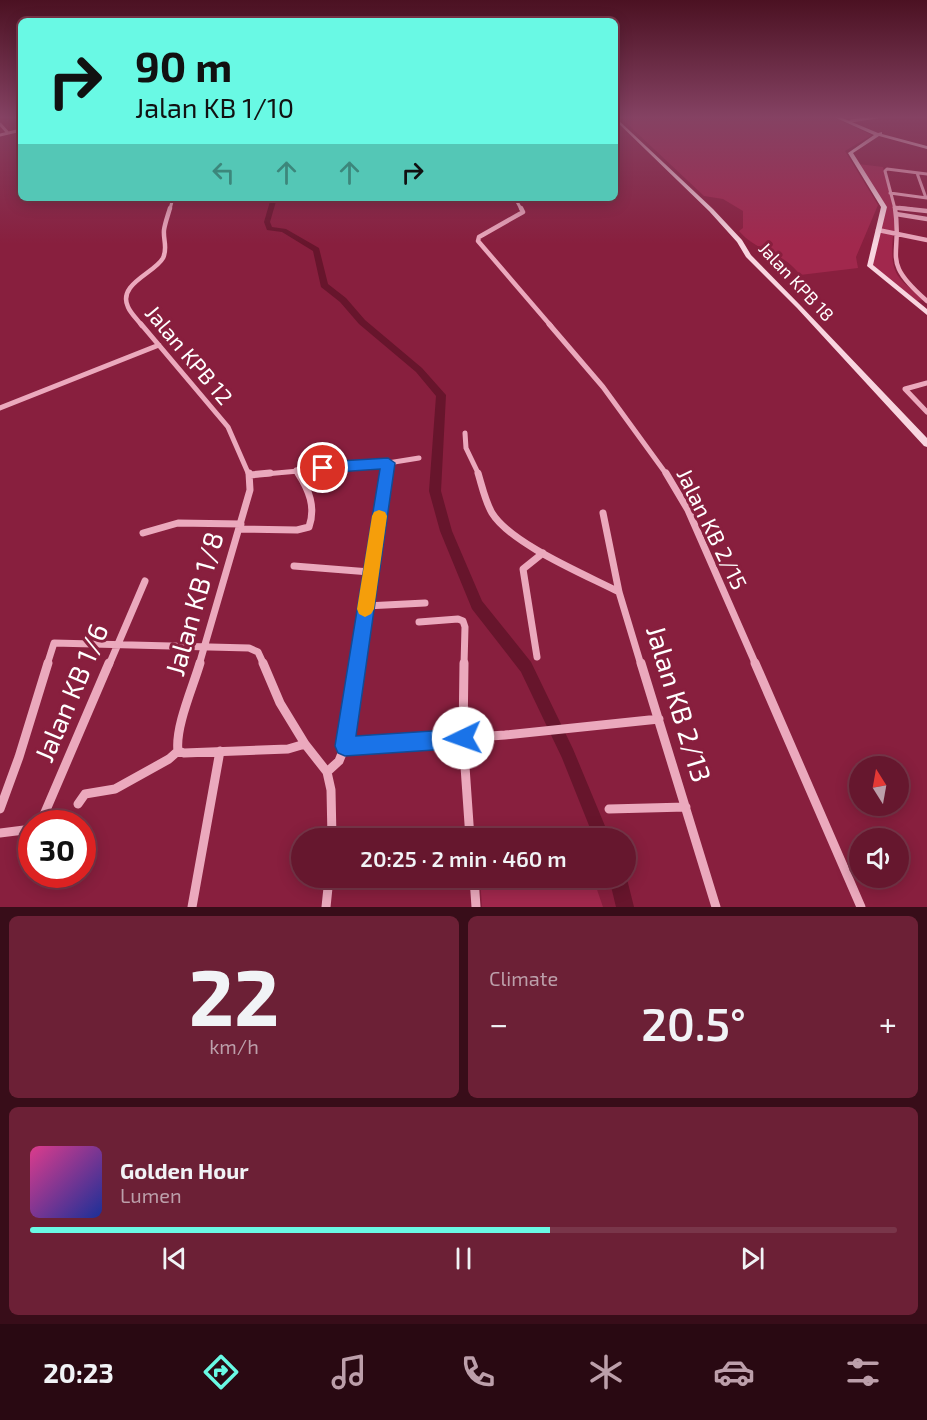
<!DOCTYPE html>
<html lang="en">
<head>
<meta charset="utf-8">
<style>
  body { margin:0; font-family:"Exo 2",sans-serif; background:#6c2036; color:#f1f3f6; height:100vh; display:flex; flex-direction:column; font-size:22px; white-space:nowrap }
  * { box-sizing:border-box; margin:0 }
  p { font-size:20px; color:#bc9faa }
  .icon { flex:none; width:33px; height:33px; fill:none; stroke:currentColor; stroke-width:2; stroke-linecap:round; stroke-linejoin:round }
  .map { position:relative; height:907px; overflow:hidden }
  .side { display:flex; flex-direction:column; gap:9px; padding:9px; background:#380d19; flex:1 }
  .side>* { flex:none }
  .banner { position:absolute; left:18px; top:18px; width:600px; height:183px; border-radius:9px; box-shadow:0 3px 15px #0003,0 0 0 2px #79364a; background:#69f9e4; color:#111; overflow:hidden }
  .needle { width:39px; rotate:349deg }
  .fabs { position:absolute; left:849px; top:756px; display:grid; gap:12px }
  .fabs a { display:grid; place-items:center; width:60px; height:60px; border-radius:50%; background:#66172e; box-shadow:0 3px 15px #0003,0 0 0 2px #79364a; font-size:30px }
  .speed { position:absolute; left:18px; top:810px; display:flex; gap:12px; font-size:30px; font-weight:700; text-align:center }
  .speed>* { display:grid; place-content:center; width:78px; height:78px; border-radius:50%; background:#66172e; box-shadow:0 3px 15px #0003,0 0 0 2px #79364a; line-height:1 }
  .speed .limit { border:9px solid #d22; background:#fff; color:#111 }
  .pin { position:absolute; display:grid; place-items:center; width:51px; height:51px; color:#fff; margin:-26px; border:3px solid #fff; border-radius:50%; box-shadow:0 2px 6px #0007 }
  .me { position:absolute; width:66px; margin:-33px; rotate:267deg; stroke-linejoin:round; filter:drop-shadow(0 0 4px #0008) }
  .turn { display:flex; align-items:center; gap:21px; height:126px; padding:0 18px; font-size:27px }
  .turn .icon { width:78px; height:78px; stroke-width:2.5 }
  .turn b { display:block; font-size:42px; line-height:51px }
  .lanes { display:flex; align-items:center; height:57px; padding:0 18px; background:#0003; justify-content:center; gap:30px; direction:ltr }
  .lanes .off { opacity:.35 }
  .big { font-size:45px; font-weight:600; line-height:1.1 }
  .side .widget { flex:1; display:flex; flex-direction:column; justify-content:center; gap:9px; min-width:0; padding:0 21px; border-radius:9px; background:#6c2036 }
  .side .dial { align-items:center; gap:0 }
  .dial b { font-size:78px; line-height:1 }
  .song { display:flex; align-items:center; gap:18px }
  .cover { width:72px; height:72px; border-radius:9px; background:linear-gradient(135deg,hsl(330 70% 55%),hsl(230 70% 35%)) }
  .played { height:6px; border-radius:3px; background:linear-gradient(90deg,#69f9e4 60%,#79364a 60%) }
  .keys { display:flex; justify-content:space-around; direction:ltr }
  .heat { display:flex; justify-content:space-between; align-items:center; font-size:33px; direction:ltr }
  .side .tiles { flex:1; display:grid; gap:9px; grid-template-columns:1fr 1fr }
  .widget:last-child { grid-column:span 2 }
  .trip { position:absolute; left:291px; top:828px; width:345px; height:60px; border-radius:30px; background:#66172e; box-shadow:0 3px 15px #0003,0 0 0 2px #79364a; font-weight:600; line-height:60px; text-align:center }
  .tabs { display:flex; height:96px; justify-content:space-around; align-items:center; background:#290912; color:#bc9faa }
  .tabs .icon { width:42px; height:42px }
  .tabs .selected { color:#69f9e4 }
  .tabs b { font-size:27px; color:#f1f3f6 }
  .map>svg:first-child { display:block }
  .green { fill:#a1284d }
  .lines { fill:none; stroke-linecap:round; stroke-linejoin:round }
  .river { fill:#67152c; fill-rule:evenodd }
  .street-far4 { stroke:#eba9bd; stroke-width:3 }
  .street-far3 { stroke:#eba9bd; stroke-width:4.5 }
  .street-far2 { stroke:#eba9bd; stroke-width:5 }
  .street-far1 { stroke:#eba9bd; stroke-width:7 }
  .street { stroke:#eba9bd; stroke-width:9 }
  .secondary { fill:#f8d5df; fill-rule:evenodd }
  .route { fill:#1a73e8; stroke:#114b97; stroke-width:1.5 }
  .slow { fill:#f59e0b }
  .labels { text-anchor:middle; stroke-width:6; stroke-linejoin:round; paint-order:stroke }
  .far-street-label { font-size:18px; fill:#fff; stroke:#881f3e }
  .street-label { font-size:22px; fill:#fff; stroke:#881f3e }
  .near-street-label { font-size:27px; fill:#fff; stroke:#881f3e }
</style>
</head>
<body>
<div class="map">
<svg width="927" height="907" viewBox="0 0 927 907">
  <rect width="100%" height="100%" fill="#881f3e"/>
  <path class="green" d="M620,117H833L872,135L845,151L878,205L856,257L858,268L800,275C782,250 759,254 739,231L743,228V211L723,199L704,196Z
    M858,164L883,167L895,214L894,233L880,230L885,207Z
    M880,232L893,235C890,274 895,276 924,300L914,301L872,266Z
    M480,878H593L603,907H482Z"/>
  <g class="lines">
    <path class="river" d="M271,198H277L270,222L272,227L286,229L319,248L328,284L346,298L365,320L422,368L446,395L441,491L452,531L482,601L531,662L573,749L610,838H594L562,758L521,672L472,609L440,531L429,491L436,396L416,372L359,324L340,302L321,287L313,251L282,232L267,230L264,222Z
      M626,875L634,907H616L609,878H626Z"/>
    <path class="street-far4" d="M851,121L877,117
      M0,124L8,133
      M0,135L21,130
      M917,173L926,198
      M890,193L927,198
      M515,198L521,209
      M894,207L912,209
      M170,209L173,198
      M895,209L885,171L887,169L927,174"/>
    <path class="street-far3" d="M521,208L523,212L479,237L478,241L551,326
      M895,208C903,259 879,259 927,301
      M899,208L927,211
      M896,214L927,219
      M878,230L927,240
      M142,326C138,320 131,314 128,307C117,284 155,273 163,258C168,248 163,240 164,230C165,223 168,215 170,208"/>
    <path class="street-far2" d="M141,324L228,427L249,475
      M549,324L603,387L667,475
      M927,383L905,389L927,412
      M0,408L159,345
      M465,433L466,448L479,475
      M296,470L299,475
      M253,475L388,463L419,458
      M386,475L388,463"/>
    <path class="street-far1" d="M478,473C482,486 485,501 492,513C511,544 586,575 619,592
      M666,473L688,510L756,665
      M250,475L270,473
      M603,513L619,592L641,665
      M239,529L297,530L309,527C316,507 309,490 298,473
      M143,533L178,523L241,524
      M294,566L370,572
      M366,606L425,603
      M419,622L458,619L463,621L465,627L464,665
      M537,657L523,569L543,553
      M47,665L54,643L249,648L258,652L264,665
      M109,665L145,581
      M199,665L250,490L249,473
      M357,665L386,473"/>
    <path class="street" d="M200,663C193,687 175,727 178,751L184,753L288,749L305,744
      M263,663L280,703L305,744L327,772L331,790L332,838
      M464,663L463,738L470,838
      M641,663L716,907
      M755,663L861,907
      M345,746L505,735L659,719
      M327,772L339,761L345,746L358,663
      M78,804L85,794L115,789L169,759L178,751
      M0,809L19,757L48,663
      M609,809L686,807
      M40,824L109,663
      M0,833L32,829
      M474,878L476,907
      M192,907L220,751
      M326,907L329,878"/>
    <path class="secondary" d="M615,117L713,209L742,240L751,255L801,306L927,438V447L924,446L797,308L746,257L737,242L709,211L615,120Z
      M834,117H840L878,133L882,132V134L927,146V149L879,136L853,153L887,207L873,265L927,309V315L867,266L881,207L848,153L874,135Z"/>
  </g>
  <linearGradient id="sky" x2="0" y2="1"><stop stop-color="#4b1122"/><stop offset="0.48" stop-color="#854263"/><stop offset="1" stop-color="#854263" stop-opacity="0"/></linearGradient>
  <rect width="927" height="244" fill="url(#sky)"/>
  <path class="route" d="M388,458L395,463L356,736L463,729L470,731L473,738L470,745L463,748L345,756L338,753L335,746L380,469L323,473L316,468L323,462Z"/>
  <path class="slow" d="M379,510L385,512L387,516L374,609L371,614L365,617L359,614L357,609L372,516L374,512Z"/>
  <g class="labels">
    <g class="far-street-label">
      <text transform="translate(796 282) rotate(47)" y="6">Jalan KPB 18</text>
    </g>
    <g class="street-label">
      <text transform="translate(189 355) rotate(50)" y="8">Jalan KPB 12</text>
      <text transform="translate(712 529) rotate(64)" y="8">Jalan KB 2/15</text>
    </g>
    <g class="near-street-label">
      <text transform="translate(195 604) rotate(-74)" y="9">Jalan KB 1/8</text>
      <text transform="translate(72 693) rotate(-67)" y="9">Jalan KB 1/6</text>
      <text transform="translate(678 704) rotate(73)" y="9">Jalan KB 2/13</text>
    </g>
  </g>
</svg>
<div class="fabs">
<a><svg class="needle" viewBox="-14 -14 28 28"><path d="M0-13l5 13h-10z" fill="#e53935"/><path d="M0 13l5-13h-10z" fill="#bc9faa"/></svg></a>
<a><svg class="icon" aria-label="sound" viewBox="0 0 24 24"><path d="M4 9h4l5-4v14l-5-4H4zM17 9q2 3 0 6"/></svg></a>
</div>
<div class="speed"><div class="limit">30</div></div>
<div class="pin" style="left:323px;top:468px;background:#d93025"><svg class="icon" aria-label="arrive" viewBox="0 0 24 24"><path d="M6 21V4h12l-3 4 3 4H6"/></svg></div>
<svg class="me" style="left:463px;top:738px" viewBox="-20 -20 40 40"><circle r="19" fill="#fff"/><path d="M0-13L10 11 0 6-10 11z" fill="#1a73e8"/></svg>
<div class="trip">20:25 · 2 min · 460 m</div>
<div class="banner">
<div class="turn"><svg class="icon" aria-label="right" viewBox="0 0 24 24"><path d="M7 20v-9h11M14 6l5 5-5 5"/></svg><div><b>90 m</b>Jalan KB 1/10</div></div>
<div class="lanes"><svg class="icon off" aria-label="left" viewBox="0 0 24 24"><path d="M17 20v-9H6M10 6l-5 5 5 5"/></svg><svg class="icon off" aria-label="ahead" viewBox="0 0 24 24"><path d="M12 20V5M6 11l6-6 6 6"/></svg><svg class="icon off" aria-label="ahead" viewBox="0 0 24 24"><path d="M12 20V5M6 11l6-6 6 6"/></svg><svg class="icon" aria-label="right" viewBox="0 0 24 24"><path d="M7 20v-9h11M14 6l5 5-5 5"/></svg></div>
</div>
</div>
<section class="side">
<div class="tiles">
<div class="widget dial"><b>22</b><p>km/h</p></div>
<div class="widget"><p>Climate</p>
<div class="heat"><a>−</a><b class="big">20.5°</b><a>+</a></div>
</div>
<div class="widget">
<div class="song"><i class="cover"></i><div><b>Golden Hour</b><p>Lumen</p></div></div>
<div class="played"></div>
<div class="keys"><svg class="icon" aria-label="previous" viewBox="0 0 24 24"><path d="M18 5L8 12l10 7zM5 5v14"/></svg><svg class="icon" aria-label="pause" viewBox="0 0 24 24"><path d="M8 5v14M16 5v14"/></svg><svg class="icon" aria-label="next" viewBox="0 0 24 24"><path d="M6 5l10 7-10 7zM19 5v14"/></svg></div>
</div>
</div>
</section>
<nav class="tabs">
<b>20:23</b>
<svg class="icon selected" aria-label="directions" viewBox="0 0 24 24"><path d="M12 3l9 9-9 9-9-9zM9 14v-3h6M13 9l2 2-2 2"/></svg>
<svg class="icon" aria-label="music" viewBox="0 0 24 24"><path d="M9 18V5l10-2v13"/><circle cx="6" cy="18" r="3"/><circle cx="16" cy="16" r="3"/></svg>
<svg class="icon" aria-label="phone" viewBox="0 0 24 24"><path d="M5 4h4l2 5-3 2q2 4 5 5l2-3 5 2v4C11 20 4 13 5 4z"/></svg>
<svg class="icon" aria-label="climate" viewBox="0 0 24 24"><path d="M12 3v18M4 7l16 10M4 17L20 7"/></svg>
<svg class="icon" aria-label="car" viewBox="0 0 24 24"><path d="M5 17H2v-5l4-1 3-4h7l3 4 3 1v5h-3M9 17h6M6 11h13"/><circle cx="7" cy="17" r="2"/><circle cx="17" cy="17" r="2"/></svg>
<svg class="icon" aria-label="filters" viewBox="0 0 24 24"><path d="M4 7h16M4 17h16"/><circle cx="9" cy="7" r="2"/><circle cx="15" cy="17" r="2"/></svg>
</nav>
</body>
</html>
